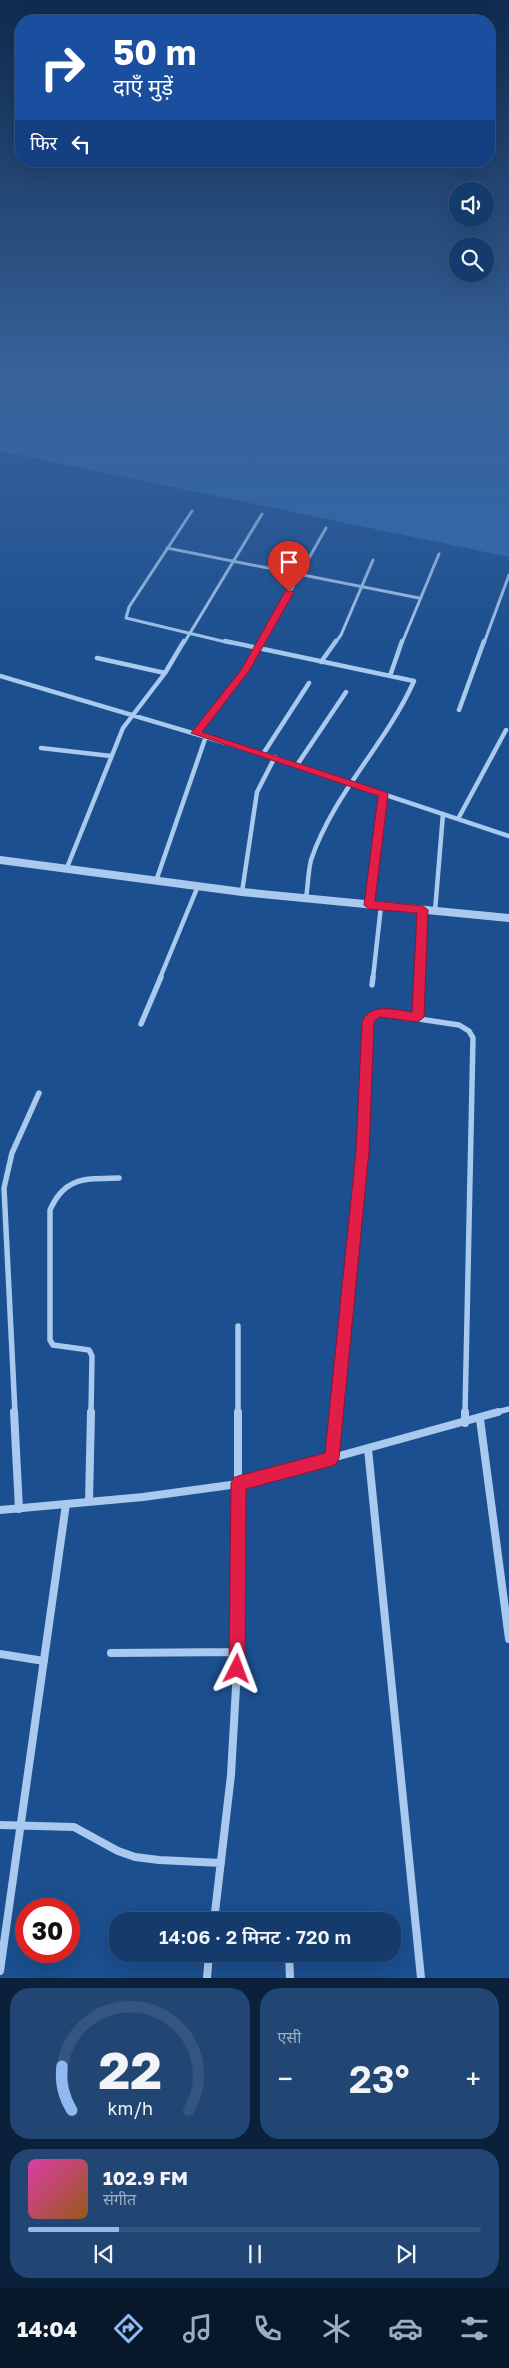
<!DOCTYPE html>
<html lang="hi">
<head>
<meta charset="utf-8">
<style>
  body { margin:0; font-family:"Golos Text","Noto Sans Devanagari",sans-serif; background:#214673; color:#f1f3f6; height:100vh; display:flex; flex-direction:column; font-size:19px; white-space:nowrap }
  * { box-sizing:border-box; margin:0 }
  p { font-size:16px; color:#9dadc1 }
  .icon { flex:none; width:28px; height:28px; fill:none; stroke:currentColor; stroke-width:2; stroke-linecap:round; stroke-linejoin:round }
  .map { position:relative; height:1978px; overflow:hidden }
  .details { display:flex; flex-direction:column; gap:10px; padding:10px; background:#0b203b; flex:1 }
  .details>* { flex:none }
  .top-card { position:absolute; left:15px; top:15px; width:480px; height:152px; border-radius:20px; box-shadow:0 5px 20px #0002,0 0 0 1px #33557e; background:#1a4fa0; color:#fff; overflow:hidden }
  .buttons { position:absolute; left:449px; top:182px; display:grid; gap:10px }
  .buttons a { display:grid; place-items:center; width:45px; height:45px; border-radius:50%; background:#143b6b; box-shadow:0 5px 20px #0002,0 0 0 1px #33557e; font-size:25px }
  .speed { position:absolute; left:15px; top:1898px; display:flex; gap:10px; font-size:25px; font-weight:700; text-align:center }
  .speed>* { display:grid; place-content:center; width:65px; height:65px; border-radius:50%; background:#143b6b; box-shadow:0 5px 20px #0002,0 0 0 1px #33557e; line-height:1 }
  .speed .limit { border:8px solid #d22; background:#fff; color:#111 }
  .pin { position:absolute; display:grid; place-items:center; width:42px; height:42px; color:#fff; margin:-51px -21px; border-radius:50% 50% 50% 0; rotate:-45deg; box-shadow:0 0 5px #0007 }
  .pin .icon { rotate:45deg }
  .me { position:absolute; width:55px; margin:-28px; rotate:3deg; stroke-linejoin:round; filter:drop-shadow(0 0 4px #0008) }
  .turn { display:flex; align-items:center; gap:18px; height:105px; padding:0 15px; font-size:22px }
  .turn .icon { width:65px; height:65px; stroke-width:2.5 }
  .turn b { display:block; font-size:35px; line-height:42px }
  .then { display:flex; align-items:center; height:48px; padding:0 15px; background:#0003; gap:10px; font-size:19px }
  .big { font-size:38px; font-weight:600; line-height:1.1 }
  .details .tile { flex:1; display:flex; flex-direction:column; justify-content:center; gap:8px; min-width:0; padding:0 18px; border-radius:20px; background:#214673 }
  .details .dial { align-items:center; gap:0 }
  .dial svg { height:130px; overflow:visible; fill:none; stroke:#33557e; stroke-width:7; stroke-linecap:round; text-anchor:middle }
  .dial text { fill:#f1f3f6; stroke:none }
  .song { display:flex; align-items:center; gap:15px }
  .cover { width:60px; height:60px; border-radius:8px; background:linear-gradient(135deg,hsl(320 70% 55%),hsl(30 70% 35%)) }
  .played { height:5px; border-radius:2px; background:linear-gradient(90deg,#90b9f0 20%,#33557e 20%) }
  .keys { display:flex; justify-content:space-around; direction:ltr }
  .heat { display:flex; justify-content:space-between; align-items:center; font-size:28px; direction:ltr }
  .details .tiles { flex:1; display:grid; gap:10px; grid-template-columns:1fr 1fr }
  .tile:last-child { grid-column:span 2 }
  .trip { position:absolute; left:109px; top:1912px; width:292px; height:50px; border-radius:20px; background:#143b6b; box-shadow:0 5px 20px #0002,0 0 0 1px #33557e; font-weight:600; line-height:50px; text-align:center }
  .dock { display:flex; height:80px; justify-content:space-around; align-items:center; background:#08182b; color:#9dadc1 }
  .dock .icon { width:35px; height:35px }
  .dock .current { color:#90b9f0 }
  .dock b { font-size:22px; color:#f1f3f6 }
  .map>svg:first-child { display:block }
  .green { fill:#2e69ad }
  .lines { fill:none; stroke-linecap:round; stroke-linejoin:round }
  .minor-far3 { stroke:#a9c9ee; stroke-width:3 }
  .minor-far2 { stroke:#a9c9ee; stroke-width:4.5 }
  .minor-far1 { stroke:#a9c9ee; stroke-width:5.5 }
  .minor { stroke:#a9c9ee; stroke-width:8 }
  .tertiary { stroke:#a9c9ee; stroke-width:8 }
  .route { fill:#e11d48; stroke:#92132f }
</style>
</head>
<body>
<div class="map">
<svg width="509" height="1978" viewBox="0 0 509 1978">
  <rect width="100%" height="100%" fill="#1b4f8f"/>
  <path class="green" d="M0,384H509V557L0,451Z"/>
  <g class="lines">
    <path class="minor-far3" d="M192,511L129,607L126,618L230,643
      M167,548L419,598
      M184,643L262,514
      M261,643L326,528
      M335,643L341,635L373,560
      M402,643L439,554
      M484,643L509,575"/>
    <path class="minor-far2" d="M225,641L414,681C386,744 333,794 311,860C308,872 308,886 306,898
      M97,658L165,673
      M321,662L336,641
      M0,676L263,754L509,836
      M390,676L402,641
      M459,710L484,641
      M196,733L245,671L262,641
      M41,748L111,756
      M263,754L309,683
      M297,765L346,692
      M458,819L506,730
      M66,870L123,728L165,673L184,641
      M156,881L206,736
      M242,892L257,792L275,757
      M369,905L383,794
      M435,911L443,814
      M160,978L198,886
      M373,978L381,906
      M420,978L423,910"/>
    <path class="minor-far1" d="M372,985L373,977
      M418,1017L420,977
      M141,1024L161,977
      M238,1326V1413
      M15,1413L4,1188L12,1153L39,1093
      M91,1413L92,1356L89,1350L53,1345L50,1340V1210C65,1176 86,1179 119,1178
      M336,1413L362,1151L368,1021L372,1015L379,1013L459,1025L469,1031L473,1038L465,1413
      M494,1413L509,1409"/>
    <path class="minor" d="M14,1412L19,1509
      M480,1419L509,1639
      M465,1423V1412
      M368,1449L421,1978
      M332,1458L337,1412
      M89,1502L91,1412
      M0,1510L143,1497L238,1484L498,1412
      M111,1653L238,1652
      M0,1654L44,1661
      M0,1825L74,1827L118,1851L135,1857L159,1860L221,1863
      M214,1921L231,1775L238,1652V1412
      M262,1921L347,1917
      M289,1954L290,1978
      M0,1971L66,1504
      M207,1978L209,1954"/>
    <path class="tertiary" d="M0,860L242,892L509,918"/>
  </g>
  <linearGradient id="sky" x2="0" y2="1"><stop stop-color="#0f2b4f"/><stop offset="0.58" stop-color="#39639b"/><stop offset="1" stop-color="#39639b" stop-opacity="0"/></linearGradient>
  <rect width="509" height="661" fill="url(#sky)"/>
  <path class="route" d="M286,590L294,592L249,671L202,732L386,792L388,794L375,901L423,906L428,910L424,1017L418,1022L379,1017L374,1022L369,1151L339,1458L337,1463L332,1466L246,1489L245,1669L243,1675L237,1678L231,1675L229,1669L231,1484L233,1478L238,1476L325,1453L356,1151L362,1021C372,1002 395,1010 412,1012L417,913L369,909L364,905L378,796L191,733L241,670Z"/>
</svg>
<div class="buttons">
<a><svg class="icon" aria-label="sound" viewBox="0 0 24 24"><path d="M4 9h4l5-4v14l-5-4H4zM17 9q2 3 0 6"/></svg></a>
<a><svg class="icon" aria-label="search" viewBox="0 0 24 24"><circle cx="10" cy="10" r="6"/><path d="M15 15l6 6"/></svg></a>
</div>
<div class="speed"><div class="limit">30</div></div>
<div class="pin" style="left:289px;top:592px;background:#d93025"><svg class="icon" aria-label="arrive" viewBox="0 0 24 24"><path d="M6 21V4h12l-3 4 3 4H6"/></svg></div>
<svg class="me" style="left:237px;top:1669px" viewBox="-20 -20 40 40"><path d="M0-17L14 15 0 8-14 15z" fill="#e11d48" stroke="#fff" stroke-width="4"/></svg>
<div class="trip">14:06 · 2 मिनट · 720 m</div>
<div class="top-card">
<div class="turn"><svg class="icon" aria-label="right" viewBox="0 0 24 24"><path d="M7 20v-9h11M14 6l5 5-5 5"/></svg><div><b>50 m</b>दाएँ मुड़ें</div></div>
<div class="then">फिर<svg class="icon" aria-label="left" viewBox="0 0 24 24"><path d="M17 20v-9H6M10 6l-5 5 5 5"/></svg></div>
</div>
</div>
<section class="details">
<div class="tiles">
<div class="tile dial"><svg viewBox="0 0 100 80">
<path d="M14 69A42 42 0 1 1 86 69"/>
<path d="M14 69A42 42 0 0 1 8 42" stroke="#90b9f0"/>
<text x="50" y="56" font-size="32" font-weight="700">22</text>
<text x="50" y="72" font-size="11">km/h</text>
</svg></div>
<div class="tile"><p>एसी</p>
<div class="heat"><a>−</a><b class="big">23°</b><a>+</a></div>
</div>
<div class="tile">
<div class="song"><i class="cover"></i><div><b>102.9 FM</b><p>संगीत</p></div></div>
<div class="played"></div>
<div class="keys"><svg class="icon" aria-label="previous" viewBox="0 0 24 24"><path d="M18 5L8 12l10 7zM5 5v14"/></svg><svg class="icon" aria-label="pause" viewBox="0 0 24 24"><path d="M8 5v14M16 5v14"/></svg><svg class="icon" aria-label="next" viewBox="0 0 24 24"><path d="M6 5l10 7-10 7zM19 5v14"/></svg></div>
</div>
</div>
</section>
<nav class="dock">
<b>14:04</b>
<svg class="icon current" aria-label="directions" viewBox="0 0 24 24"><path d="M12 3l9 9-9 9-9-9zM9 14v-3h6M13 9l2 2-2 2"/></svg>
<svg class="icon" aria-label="music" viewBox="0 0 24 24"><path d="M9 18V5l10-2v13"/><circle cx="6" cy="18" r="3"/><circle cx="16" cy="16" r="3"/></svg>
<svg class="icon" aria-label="phone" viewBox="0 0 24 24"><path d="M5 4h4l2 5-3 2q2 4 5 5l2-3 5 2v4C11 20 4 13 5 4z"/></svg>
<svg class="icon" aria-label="climate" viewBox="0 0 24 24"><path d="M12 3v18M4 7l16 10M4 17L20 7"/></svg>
<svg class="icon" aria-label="car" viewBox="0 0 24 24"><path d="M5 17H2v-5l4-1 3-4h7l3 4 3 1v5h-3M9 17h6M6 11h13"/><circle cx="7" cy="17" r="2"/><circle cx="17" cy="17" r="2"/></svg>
<svg class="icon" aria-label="filters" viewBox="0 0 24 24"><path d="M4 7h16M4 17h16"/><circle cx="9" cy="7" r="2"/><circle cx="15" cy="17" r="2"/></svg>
</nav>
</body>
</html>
